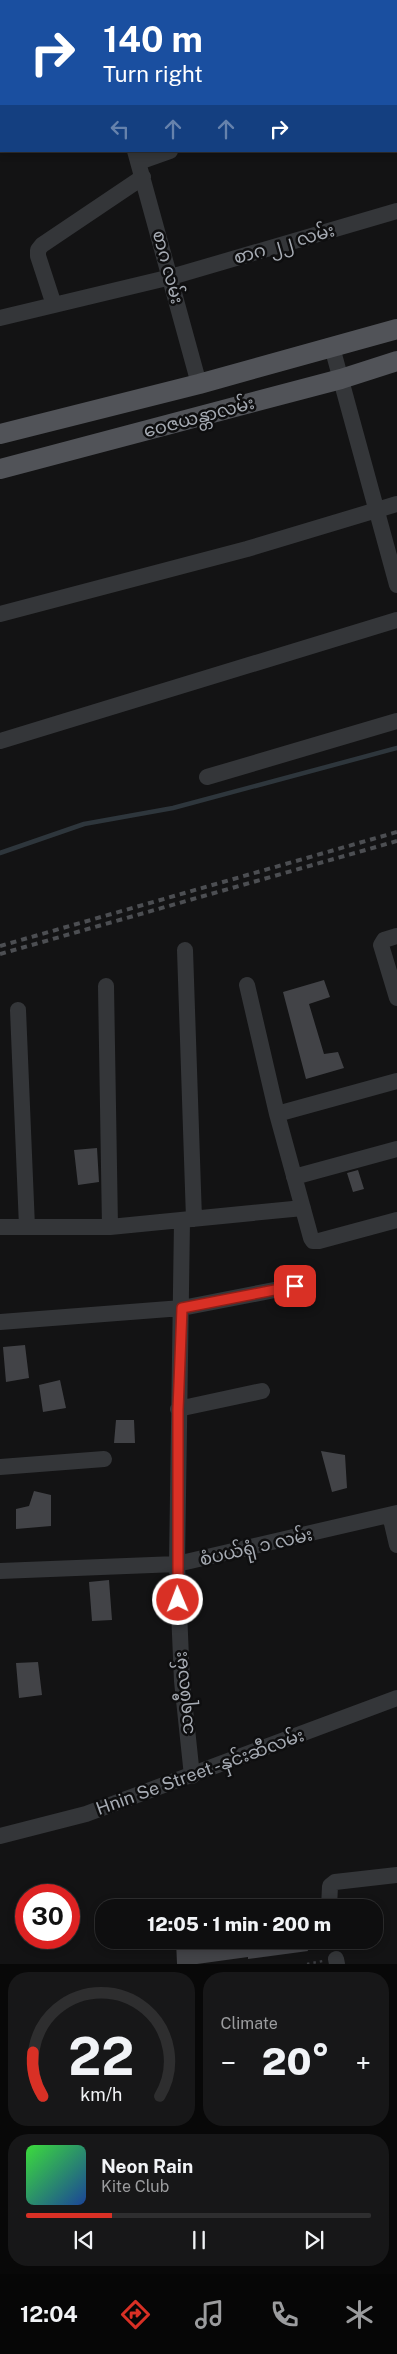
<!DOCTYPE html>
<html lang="en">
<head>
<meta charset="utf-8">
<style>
  body { margin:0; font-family:"Public Sans","Noto Sans Myanmar",sans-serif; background:#171718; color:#f1f3f6; height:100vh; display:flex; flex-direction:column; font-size:19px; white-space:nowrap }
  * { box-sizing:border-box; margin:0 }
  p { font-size:16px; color:#9b9c9e }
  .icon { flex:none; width:28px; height:28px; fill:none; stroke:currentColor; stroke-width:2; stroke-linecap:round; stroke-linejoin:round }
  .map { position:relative; height:1964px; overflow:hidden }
  .details { display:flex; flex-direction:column; gap:8px; padding:8px; background:#080808; flex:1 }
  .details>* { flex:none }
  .guide { position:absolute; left:0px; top:0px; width:398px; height:152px; box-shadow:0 2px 8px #0003,0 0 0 1px #2e2e2f; background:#1a4fa0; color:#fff; overflow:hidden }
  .speed { position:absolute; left:15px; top:1884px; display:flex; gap:10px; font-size:25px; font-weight:700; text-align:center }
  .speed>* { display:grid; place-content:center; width:65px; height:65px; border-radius:50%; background:#0e0e0f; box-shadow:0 2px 8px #0003,0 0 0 1px #2e2e2f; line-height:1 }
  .speed .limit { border:8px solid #d22; background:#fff; color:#111 }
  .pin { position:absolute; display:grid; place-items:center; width:42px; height:42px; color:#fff; margin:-21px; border-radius:10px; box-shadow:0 2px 8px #0006 }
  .me { position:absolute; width:55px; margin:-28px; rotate:359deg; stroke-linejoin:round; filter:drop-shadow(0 0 4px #0008) }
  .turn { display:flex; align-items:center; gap:18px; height:105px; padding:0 20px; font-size:22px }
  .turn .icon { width:65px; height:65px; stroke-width:2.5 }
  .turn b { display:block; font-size:35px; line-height:42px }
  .lanes { display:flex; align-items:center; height:48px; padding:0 20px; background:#0003; justify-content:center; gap:25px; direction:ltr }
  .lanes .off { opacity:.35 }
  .big { font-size:38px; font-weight:800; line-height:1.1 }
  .details .card { flex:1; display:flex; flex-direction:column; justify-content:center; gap:8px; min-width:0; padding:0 18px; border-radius:20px; background:#171718 }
  .details .dial { align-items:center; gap:0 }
  .dial svg { height:130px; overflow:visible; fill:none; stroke:#2e2e2f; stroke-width:7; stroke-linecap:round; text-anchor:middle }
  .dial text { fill:#f1f3f6; stroke:none }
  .song { display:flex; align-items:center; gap:15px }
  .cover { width:60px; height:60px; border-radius:8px; background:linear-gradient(135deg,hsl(120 70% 55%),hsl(220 70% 35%)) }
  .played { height:5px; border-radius:2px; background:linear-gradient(90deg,#d93025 25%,#2e2e2f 25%) }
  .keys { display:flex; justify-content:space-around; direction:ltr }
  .heat { display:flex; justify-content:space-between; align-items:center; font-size:28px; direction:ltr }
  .details .tiles { flex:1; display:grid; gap:8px; grid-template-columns:1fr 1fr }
  .card:last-child { grid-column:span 2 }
  .trip { position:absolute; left:95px; top:1899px; width:288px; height:50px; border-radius:20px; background:#0e0e0f; box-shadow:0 2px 8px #0003,0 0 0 1px #2e2e2f; font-weight:800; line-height:50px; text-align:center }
  .menu { display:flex; height:80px; justify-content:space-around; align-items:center; background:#060606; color:#9b9c9e }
  .menu .icon { width:35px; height:35px }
  .menu .active { color:#d93025 }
  .menu b { font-size:22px; color:#f1f3f6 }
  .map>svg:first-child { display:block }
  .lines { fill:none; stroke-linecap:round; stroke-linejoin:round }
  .stream { stroke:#2e363c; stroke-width:4.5 }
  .building { fill:#424347 }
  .path { stroke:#3b3c40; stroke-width:2.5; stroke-dasharray:2.5 4; stroke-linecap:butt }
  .minor { stroke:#343639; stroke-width:16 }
  .major { stroke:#515358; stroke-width:20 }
  .rail { stroke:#4c4e52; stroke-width:4; stroke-dasharray:6 5; stroke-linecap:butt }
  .route-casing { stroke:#8d1f18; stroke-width:12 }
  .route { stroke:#d93025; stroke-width:9 }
  .labels { text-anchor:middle; stroke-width:5; stroke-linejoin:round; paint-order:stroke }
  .street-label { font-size:18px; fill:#a6abb3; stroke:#0e0e0f }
</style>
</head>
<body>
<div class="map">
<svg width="397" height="1964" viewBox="0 0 397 1964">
  <rect width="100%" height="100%" fill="#131314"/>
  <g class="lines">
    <path class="stream" d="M0,853L84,824L173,808L397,748"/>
  </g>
  <path class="building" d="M324,980L330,997L309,1004L324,1054L338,1052L344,1068L306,1079L283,992Z
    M97,1148L99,1182L78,1185L74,1150Z
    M358,1170L364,1189L353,1192L347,1173Z
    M25,1345L29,1378L6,1382L3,1347Z
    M60,1380L66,1408L43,1412L39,1385Z
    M116,1420H134L135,1443H114Z
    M321,1451L345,1455L347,1488L332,1492Z
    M34,1491L51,1495V1526L16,1529V1509L29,1506Z
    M109,1580L112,1620L92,1621L89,1582Z
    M38,1662L42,1695L19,1698L16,1663Z
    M176,1940H305L308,1951L248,1959V1957L197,1964H177Z"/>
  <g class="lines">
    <path class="path" d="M307,1964L323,1961"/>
    <path class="minor" d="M81,0V1
      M382,0V1
      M260,1L264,0
      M396,34L397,36
      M396,69H397
      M0,139L1,138
      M135,151L199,384
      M139,162L170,151
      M54,305L38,256V250L42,245L143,177
      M0,318L171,277L397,211
      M332,347L397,585
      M0,614L247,549L397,504
      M0,741L397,620
      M207,777L397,721
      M397,936L384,940L381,945L397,998
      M185,950L194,1219
      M247,985L277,1114L311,1238L313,1241H319L397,1220
      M106,986L110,1227
      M18,1010L27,1227
      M277,1114L397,1081
      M294,1177L397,1149
      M182,1221L177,1564L182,1681L192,1776
      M0,1227H110L303,1208
      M0,1322L182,1308L295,1286
      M178,1409L262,1391
      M0,1467L104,1459
      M390,1515L397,1545
      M0,1571L177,1564L397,1513
      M0,1836L86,1814L397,1698
      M329,1908L330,1886L335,1882L397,1875
      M336,1959L337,1964"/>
    <path class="major" d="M0,434L199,384L397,329
      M0,469L341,379L397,361"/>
    <path class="rail" d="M0,946L397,832
      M0,954L397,841"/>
  </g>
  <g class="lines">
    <defs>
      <path id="route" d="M178,1600V1410L182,1308L295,1286"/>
    </defs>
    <use href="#route" class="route-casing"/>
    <use href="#route" class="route"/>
  </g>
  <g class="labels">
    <g class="street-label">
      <text transform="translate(284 244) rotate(-16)" y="6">စာဂ ၂၂ လမ်း</text>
      <text transform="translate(168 267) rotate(75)" y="6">စာဂ လမ်း</text>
      <text transform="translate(199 417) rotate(-15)" y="6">ဝေဇယန္တာလမ်း</text>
      <text transform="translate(256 1547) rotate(-13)" y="6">စံပယ်ရုံ ၁ လမ်း</text>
      <text transform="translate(184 1693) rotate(-95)" y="6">သရဖီလမ်း</text>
      <text transform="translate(200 1772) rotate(-20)" y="6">Hnin Se Street -နှင်းဆီလမ်း</text>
    </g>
  </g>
</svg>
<div class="speed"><div class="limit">30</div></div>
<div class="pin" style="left:295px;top:1286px;background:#d93025"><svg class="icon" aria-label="arrive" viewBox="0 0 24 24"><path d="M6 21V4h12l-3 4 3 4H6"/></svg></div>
<svg class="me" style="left:178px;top:1600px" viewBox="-20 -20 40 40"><circle r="17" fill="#d93025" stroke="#fff" stroke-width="3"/><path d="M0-11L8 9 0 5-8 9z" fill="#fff"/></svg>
<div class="trip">12:05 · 1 min · 200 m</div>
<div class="guide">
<div class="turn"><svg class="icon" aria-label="right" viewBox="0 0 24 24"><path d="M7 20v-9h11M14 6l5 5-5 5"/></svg><div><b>140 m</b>Turn right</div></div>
<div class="lanes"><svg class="icon off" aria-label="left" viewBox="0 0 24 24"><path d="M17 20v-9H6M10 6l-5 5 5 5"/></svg><svg class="icon off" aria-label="ahead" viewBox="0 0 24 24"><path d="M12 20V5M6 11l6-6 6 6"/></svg><svg class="icon off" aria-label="ahead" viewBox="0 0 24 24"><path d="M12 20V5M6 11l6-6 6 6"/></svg><svg class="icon" aria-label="right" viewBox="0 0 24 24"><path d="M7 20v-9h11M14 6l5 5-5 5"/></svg></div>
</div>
</div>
<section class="details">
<div class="tiles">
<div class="card dial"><svg viewBox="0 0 100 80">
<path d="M14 69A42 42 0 1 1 86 69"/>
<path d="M14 69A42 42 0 0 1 8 42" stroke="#d93025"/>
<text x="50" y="56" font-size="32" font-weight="700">22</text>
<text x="50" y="72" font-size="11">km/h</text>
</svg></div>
<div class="card"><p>Climate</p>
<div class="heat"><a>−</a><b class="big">20°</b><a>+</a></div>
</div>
<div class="card">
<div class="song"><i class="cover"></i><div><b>Neon Rain</b><p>Kite Club</p></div></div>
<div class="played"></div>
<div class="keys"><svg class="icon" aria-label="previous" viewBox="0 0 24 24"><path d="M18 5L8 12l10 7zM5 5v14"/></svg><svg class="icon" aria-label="pause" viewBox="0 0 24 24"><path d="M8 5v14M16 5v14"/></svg><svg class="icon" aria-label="next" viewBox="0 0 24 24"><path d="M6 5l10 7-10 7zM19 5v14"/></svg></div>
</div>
</div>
</section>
<nav class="menu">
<b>12:04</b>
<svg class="icon active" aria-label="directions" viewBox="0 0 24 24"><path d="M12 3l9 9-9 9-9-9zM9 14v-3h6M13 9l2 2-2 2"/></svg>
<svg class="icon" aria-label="music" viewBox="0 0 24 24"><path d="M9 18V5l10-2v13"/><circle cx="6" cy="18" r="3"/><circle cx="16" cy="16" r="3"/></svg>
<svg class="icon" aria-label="phone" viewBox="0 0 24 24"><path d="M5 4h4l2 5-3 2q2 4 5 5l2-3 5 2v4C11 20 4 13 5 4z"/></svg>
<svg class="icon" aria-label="climate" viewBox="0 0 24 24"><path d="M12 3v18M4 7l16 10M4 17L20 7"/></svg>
</nav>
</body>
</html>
